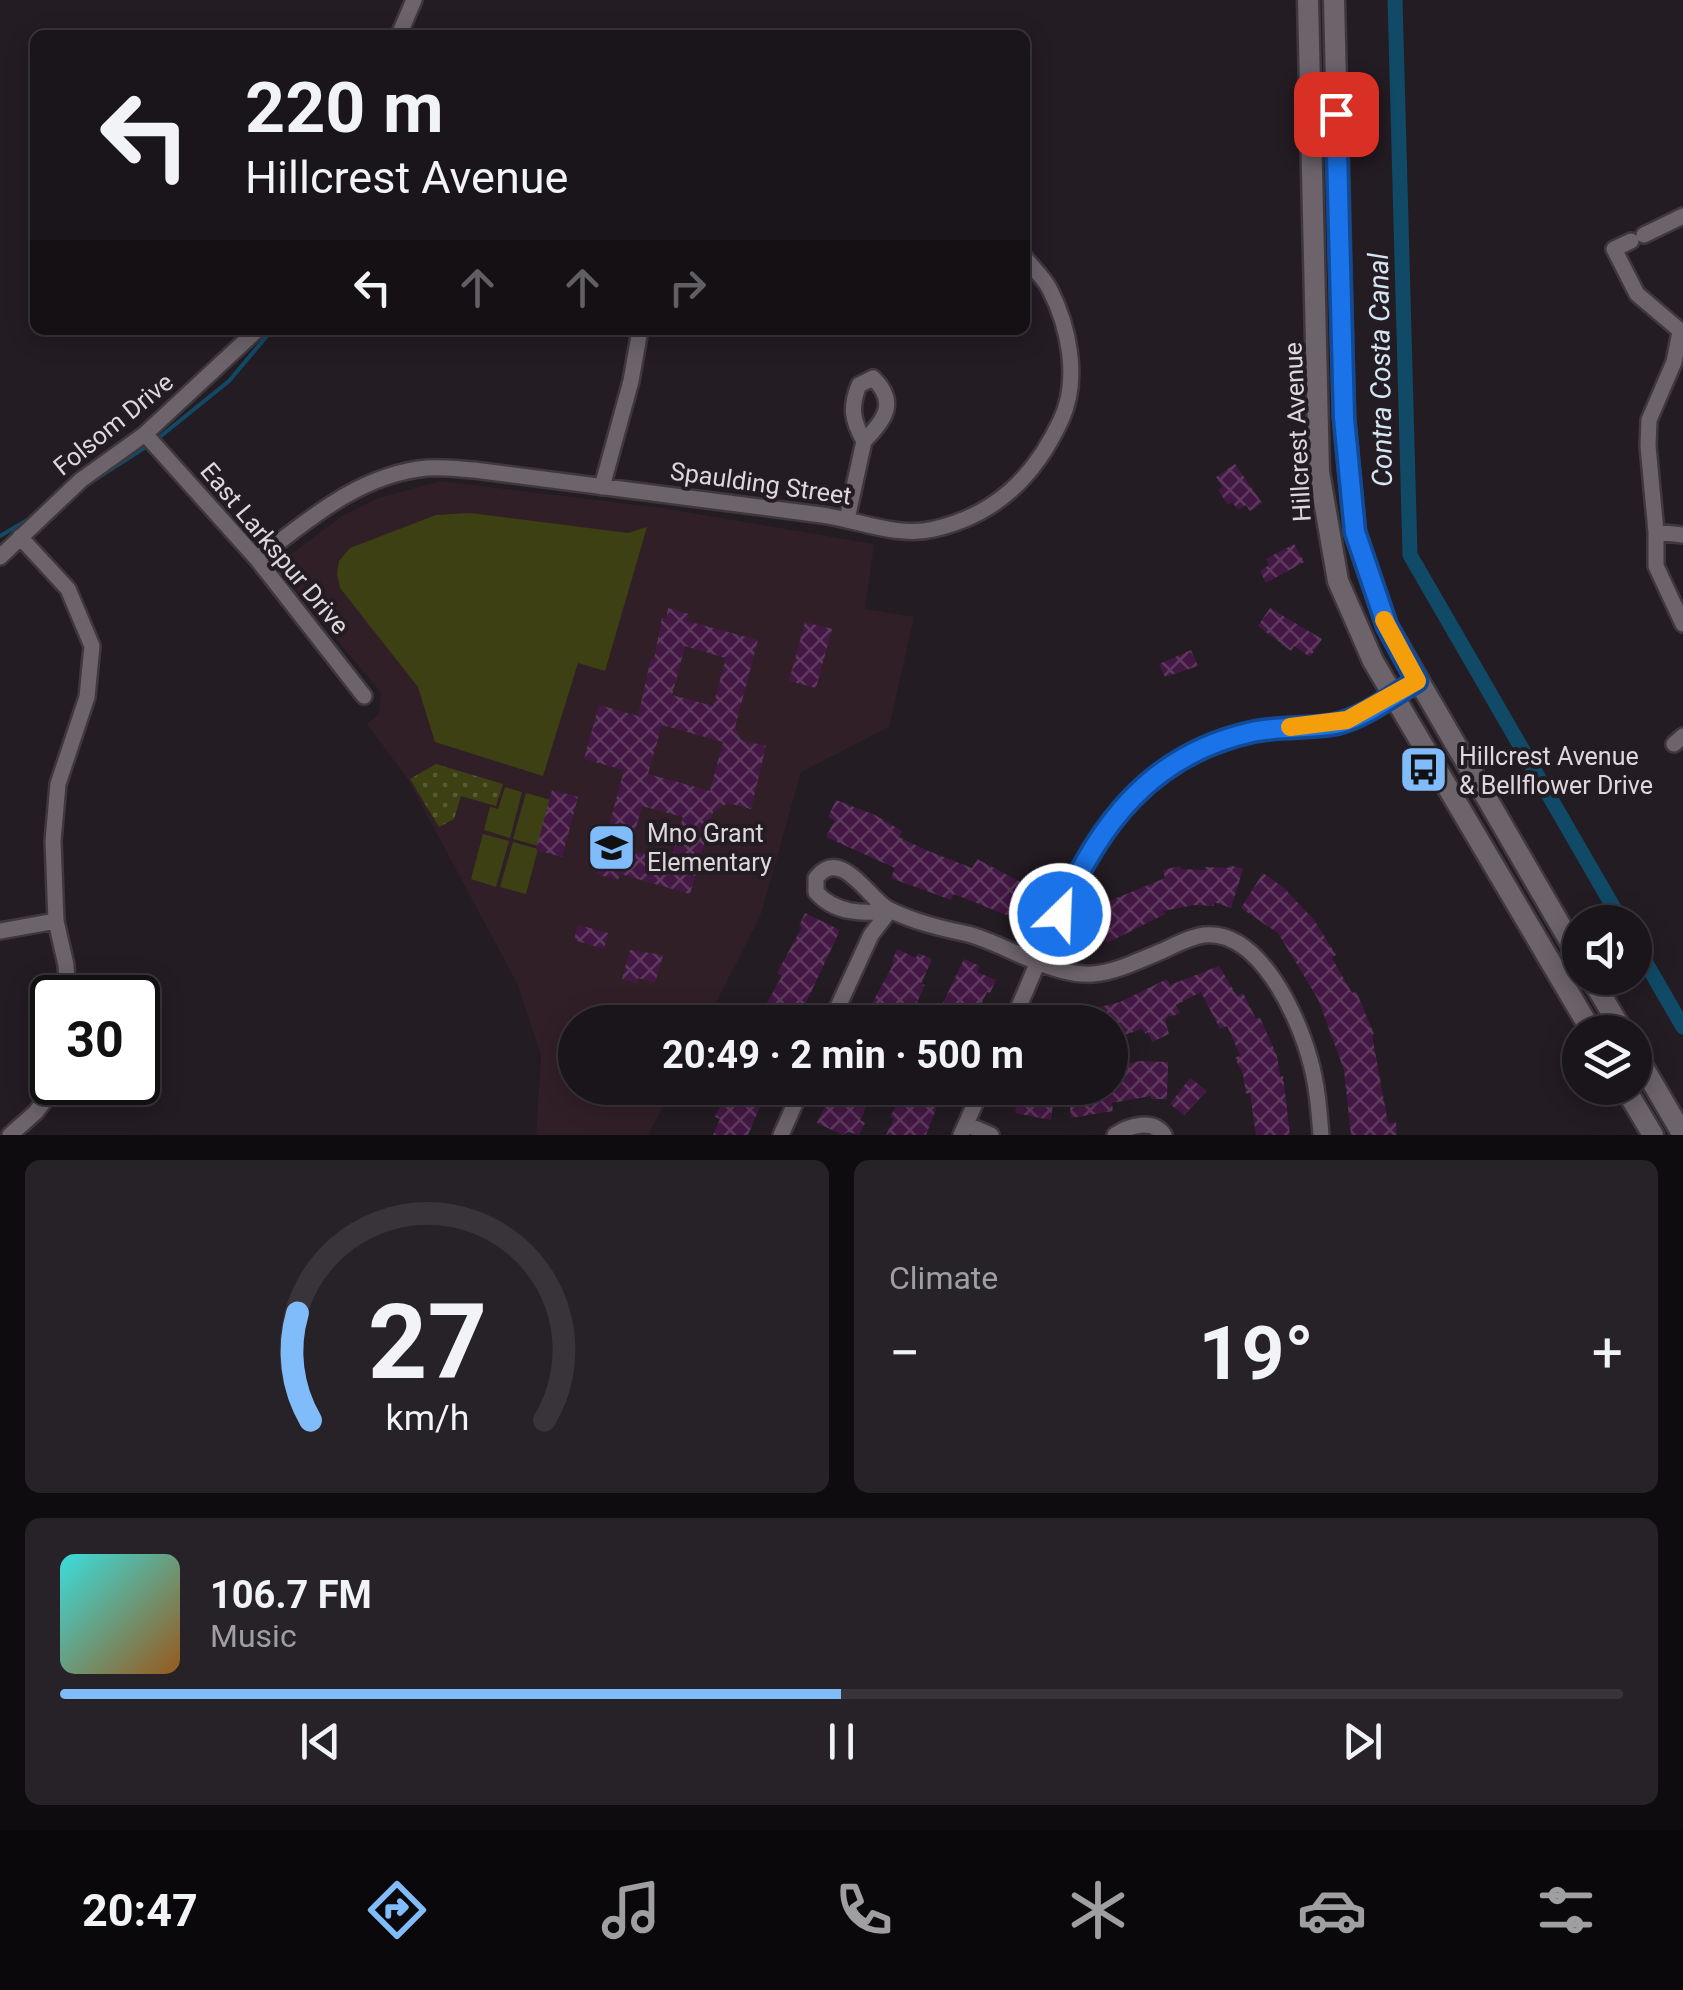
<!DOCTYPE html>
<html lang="en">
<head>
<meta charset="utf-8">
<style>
  body { margin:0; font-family:Roboto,sans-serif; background:#272227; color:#f1f3f6; height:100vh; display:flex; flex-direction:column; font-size:38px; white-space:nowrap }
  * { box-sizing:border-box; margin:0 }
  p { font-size:32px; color:#9f9fa2 }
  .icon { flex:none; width:55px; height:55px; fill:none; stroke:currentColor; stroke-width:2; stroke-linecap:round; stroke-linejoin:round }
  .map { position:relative; height:1135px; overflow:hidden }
  .drawer { display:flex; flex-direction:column; gap:25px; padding:25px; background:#0e0c0e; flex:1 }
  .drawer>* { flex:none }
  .hud { position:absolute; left:30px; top:30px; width:1000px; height:305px; border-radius:15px; box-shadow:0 5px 25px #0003,0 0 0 2px #383439; background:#1a151a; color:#f1f3f6; overflow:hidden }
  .buttons { position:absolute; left:1562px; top:905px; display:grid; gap:20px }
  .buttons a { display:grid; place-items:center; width:90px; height:90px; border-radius:50%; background:#1a151a; box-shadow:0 5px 25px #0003,0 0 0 2px #383439; font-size:50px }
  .speed { position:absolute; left:30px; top:975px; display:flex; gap:20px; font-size:50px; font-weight:700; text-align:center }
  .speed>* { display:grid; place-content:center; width:130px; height:130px; border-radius:50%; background:#1a151a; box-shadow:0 5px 25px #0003,0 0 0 2px #383439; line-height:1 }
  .speed .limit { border:5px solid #111; border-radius:15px; background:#fff; color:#111 }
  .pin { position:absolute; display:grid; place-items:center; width:85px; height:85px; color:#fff; margin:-42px; border-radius:20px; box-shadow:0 5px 15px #0006 }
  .me { position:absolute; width:110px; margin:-55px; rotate:24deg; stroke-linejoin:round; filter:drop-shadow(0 0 8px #0008) }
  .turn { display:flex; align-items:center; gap:35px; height:210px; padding:0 50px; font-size:45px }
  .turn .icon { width:130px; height:130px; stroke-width:2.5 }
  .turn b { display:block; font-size:70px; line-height:85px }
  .lanes { display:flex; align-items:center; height:95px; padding:0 50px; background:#0003; justify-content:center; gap:50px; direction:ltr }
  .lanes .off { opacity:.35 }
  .big { font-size:75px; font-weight:700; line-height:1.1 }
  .drawer .card { flex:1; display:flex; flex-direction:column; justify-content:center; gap:15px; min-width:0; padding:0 35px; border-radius:15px; background:#272227 }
  .drawer .dial { align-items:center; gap:0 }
  .dial svg { height:260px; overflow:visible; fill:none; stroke:#383439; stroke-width:7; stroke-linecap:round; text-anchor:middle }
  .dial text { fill:#f1f3f6; stroke:none }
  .song { display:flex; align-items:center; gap:30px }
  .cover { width:120px; height:120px; border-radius:15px; background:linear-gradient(135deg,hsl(180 70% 55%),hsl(30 70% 35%)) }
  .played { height:10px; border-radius:5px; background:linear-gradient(90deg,#81bcfa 50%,#383439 50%) }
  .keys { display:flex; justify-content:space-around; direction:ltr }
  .heat { display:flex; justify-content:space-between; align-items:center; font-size:55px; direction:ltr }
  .drawer .tiles { flex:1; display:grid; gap:25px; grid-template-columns:1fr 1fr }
  .card:last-child { grid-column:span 2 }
  .trip { position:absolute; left:558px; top:1005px; width:570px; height:100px; border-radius:50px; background:#1a151a; box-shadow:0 5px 25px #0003,0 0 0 2px #383439; font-weight:700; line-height:100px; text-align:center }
  .dock { display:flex; height:160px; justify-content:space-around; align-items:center; background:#0a080a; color:#9f9fa2 }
  .dock .icon { width:70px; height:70px }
  .dock .selected { color:#81bcfa }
  .dock b { font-size:45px; color:#f1f3f6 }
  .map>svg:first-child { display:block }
  .education { fill:#311f27 }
  .park { fill:url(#park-dots) }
  .garden { fill:#3d4013 }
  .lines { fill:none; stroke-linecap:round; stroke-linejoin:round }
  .stream { stroke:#104a67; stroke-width:4 }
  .canal { stroke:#104a67; stroke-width:15 }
  .building { fill:url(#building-cross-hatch); fill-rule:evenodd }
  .minor-casing { stroke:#3e383e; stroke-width:20 }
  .secondary-casing { stroke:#3e383e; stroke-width:25 }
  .minor { stroke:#6c636b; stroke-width:15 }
  .secondary { stroke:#6c636b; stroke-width:20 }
  .route-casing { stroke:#114b97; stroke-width:25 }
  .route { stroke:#1a73e8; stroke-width:18 }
  .slow { stroke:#f59e0b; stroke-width:18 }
  .labels { text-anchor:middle; stroke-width:8; stroke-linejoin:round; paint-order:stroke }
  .street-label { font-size:25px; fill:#ddd8dc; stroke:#231c23 }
  .poi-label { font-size:25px; fill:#ddd8dc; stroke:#231c23; text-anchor:start }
  .water-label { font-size:28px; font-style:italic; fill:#d4e6f2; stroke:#231c23 }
</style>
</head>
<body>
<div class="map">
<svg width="1683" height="1135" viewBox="0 0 1683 1135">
  <defs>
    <pattern id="park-dots" width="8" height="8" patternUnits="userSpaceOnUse" patternTransform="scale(2.5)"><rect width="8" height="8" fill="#3d4013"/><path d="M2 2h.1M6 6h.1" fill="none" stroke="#595b35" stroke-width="1.8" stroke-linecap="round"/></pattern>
    <pattern id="building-cross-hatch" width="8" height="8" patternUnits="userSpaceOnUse" patternTransform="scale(2.5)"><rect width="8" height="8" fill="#441844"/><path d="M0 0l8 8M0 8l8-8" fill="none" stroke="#5f395e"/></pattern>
  </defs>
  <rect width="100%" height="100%" fill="#231c23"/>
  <path class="education" d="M441,481L662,508L874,544L865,609L914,617L889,727L801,772L760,917L706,1022H575V1088H673L648,1135H536L541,1055L517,983L407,778L367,724L379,714L381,693L276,566L342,516L379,498Z"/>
  <path class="park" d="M436,764L503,784L496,806L461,796L454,819L439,827L410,779Z"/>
  <path class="garden" d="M470,513L628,533L647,527L605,671L578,663L543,776L435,742L418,687L340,588L337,574L339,561L350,548L436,515Z
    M505,787L522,792L510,838L484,830L490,807L498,809Z
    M526,793L551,800L539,846L513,839Z
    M483,834L509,841L496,887L471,879Z
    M513,842L538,849L526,894L500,887Z"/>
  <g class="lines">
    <path class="stream" d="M156,440L229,381L272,330
      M85,486L149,445
      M0,536L34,516"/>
    <path class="canal" d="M1395,0L1410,555L1622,922
      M1635,944L1683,1027"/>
  </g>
  <path class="building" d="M1235,464L1262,503L1250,511L1246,505L1238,510L1232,502L1228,505L1218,490L1223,487L1216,477Z
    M1294,544L1304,562L1266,583L1260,571L1269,565L1266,559Z
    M668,608L689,614L687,621L758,640L735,727L741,740L766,746L751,809L728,803L713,812L690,894L620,874L618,880L596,874L624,770L584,759L599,705L638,716L651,658L654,659L662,618L666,620ZM685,646L726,658L713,706L672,695ZM662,725L723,742L710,791L648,774ZM642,806L683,817L671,861L630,850Z
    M1270,608L1322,639L1310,657L1294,646L1291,651L1258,626Z
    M805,622L832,629L816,688L789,681Z
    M1191,650L1198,666L1165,677L1159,664Z
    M552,790L578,797L562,857L536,850Z
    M836,800L875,815L902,831L899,837L926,850L972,868L977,859L1038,891L1029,911L1027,909L1021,921L954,894L951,900L891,878L895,868L826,837L835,820L828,817Z
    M1229,865L1243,869L1231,908L1214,902V906L1194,905L1163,911L1165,914L1107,943L1088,910L1165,878L1163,870L1180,866L1181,869L1205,870V867L1228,868Z
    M1263,873L1283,887L1314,920L1336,955L1332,958L1352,993L1356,991L1374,1034L1372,1035L1388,1123L1396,1122L1397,1135H1351L1344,1070L1318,999L1278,933L1241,908Z
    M805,913L840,930L797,1022H756L782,976L777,973L802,927L799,926Z
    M578,925L608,933L604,949L574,940Z
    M897,949L916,958L918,953L932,959L921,984L925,985L908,1022H867L873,1009L870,1007L894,963L892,961Z
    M630,950L663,955L655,983L638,978L636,983L622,979Z
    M964,959L980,966L977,972L996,980L990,993L987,992L973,1022H934Z
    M1219,966L1237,996L1243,993L1256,1019L1260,1018L1277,1056L1280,1076H1283L1290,1135H1256L1250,1093L1246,1094L1243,1074L1235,1058L1240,1055L1227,1026L1220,1029L1201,992L1176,1005L1180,1013L1170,1017L1169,1015L1165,1020L1169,1034L1152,1042L1148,1032L1145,1034L1142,1029L1113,1039L1110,1022H1047L1050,1005L1054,1003L1070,1005V1009L1104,1006L1120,1002L1167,979L1170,985Z
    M1140,1061L1168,1062L1167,1099H1151V1096L1112,1103L1113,1111L1071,1118L1068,1088H1110V1073L1119,1071L1118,1066Z
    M1190,1078L1207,1091L1184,1115L1170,1104Z
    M729,1088H768L748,1135H713L720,1119L715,1117Z
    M834,1088H875L860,1120L865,1123L859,1135L848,1132L843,1135L817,1123Z
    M906,1088H944L926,1135H886L894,1119L890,1117Z
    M1020,1088H1055L1051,1120L1015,1113Z"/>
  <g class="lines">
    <defs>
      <path id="minor" d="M399,35L414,0
        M1644,235L1683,216
        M1631,241L1614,249L1637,294L1683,333
        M1680,332L1674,362L1649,420L1648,446L1656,532V566L1683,624
        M873,378C898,402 885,420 864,441C852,420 850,407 859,385Z
        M145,434L257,559L364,696
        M602,487L631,381L640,330
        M847,519L864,441
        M1656,532L1683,535
        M20,537L68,589L92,646L87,697L58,784L53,841L56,921L66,965L68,998
        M0,557L81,480L145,434L257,330
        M257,559C308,520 360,474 427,468C442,467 459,469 474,470C590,485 706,500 822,515C858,520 898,538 934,529C996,515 1035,476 1061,420C1080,380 1069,326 1049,288C1043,277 1033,268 1025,258
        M1674,744L1683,736
        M890,910C864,915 834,913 816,892V878C841,846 868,898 888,909C914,922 940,928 968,934C987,939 1006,949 1025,957C1088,984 1101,977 1162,951C1175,945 1189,937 1204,935C1259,929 1298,1016 1310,1060C1317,1084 1319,1110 1321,1135
        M0,931L56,921
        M831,1022L871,935L890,910
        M1012,1022C1065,906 1098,773 1238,735C1271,727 1304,731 1336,723C1366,717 1392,696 1417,681
        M966,1124L991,1135
        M10,1135L36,1112L58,1082
        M781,1135L802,1088
        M961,1135L982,1088
        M1115,1135C1130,1125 1153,1119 1164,1135"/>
      <path id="secondary" d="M1308,0L1319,472L1338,581L1373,661L1592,1032
        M1334,0L1344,418L1355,532L1387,626L1580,959
        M1591,978L1623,1032
        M1635,1053L1683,1135
        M1625,1088L1653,1135"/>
    </defs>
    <use href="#minor" class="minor-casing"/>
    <use href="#secondary" class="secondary-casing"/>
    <use href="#minor" class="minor"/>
    <use href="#secondary" class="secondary"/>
  </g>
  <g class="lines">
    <defs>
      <path id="route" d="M1060,914C1098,824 1152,754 1252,732C1280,726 1308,729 1336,724C1365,717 1392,696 1417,681L1387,626L1355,532L1344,418L1336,114"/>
    </defs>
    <use href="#route" class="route-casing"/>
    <use href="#route" class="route"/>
    <path class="slow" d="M1290,727L1347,720L1417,681L1384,620"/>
  </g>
  <defs>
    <symbol id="bus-square" viewBox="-11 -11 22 22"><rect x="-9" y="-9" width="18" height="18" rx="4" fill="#81bcfa" stroke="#231c23"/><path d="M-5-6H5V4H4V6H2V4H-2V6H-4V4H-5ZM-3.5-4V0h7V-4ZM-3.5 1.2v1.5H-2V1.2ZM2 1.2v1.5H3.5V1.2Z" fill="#111"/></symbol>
    <symbol id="school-square" viewBox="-11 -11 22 22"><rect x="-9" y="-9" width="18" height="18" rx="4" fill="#81bcfa" stroke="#231c23"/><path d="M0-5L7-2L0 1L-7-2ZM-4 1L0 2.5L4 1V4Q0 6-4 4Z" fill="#111"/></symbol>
  </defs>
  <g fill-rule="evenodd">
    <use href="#bus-square" x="1396" y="742" width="55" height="55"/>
    <use href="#school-square" x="584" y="820" width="55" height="55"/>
  </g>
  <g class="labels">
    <g class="street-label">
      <text transform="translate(113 424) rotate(-39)" y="9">Folsom Drive</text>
      <text transform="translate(1297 432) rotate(-93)" y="9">Hillcrest Avenue</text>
      <text transform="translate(761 483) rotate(8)" y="9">Spaulding Street</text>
      <text transform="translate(275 548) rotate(50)" y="9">East Larkspur Drive</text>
    </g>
    <g class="poi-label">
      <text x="1459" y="765">Hillcrest Avenue<tspan x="1459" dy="29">&amp; Bellflower Drive</tspan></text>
      <text x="647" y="842">Mno Grant<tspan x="647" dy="29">Elementary</tspan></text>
    </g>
    <g class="water-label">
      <text transform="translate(1380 370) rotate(-91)" y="10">Contra Costa Canal</text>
    </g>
  </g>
</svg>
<div class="buttons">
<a><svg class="icon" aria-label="sound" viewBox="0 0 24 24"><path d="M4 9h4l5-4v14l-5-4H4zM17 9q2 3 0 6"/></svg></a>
<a><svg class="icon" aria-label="layers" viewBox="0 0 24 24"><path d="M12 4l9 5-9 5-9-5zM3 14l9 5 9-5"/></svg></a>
</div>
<div class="speed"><div class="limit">30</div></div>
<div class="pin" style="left:1336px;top:114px;background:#d93025"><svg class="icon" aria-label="arrive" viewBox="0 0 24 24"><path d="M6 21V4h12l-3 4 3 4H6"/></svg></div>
<svg class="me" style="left:1060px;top:914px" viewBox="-20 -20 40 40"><circle r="17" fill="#1a73e8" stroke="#fff" stroke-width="3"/><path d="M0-11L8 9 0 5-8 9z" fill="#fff"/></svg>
<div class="trip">20:49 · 2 min · 500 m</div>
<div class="hud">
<div class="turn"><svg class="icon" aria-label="left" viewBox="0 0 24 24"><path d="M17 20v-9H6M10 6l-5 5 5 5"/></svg><div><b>220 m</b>Hillcrest Avenue</div></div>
<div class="lanes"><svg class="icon" aria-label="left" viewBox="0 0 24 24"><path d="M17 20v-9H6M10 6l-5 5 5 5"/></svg><svg class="icon off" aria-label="ahead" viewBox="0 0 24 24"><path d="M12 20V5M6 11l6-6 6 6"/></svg><svg class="icon off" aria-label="ahead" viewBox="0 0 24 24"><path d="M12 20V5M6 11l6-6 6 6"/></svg><svg class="icon off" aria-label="right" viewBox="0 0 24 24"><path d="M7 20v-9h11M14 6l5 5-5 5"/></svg></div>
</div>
</div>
<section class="drawer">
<div class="tiles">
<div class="card dial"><svg viewBox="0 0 100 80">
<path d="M14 69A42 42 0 1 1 86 69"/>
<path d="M14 69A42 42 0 0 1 10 36" stroke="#81bcfa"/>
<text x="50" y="56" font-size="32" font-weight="700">27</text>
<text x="50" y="72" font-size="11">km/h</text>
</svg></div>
<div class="card"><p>Climate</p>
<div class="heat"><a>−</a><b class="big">19°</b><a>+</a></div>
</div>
<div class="card">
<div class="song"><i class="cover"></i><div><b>106.7 FM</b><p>Music</p></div></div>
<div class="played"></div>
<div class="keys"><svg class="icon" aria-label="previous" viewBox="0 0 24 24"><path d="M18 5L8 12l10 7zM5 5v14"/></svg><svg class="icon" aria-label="pause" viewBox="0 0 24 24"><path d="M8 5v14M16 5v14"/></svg><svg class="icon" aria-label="next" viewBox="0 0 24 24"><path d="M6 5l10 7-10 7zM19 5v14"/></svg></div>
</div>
</div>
</section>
<nav class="dock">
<b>20:47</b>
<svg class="icon selected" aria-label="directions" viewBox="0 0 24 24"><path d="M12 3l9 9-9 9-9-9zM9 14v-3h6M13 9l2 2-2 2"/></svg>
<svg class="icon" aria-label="music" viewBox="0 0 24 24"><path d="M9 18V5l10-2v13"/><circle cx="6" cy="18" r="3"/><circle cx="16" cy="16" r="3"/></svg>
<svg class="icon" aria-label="phone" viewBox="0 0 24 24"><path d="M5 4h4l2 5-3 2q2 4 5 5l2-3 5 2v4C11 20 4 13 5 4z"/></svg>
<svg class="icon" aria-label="climate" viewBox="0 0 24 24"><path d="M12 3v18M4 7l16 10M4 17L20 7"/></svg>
<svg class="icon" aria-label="car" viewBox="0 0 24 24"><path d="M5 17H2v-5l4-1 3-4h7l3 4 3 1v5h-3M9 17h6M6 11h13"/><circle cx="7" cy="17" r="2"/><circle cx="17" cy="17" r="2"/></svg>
<svg class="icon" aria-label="filters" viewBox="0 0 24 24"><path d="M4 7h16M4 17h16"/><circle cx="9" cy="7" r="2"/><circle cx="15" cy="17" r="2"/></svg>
</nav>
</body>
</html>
